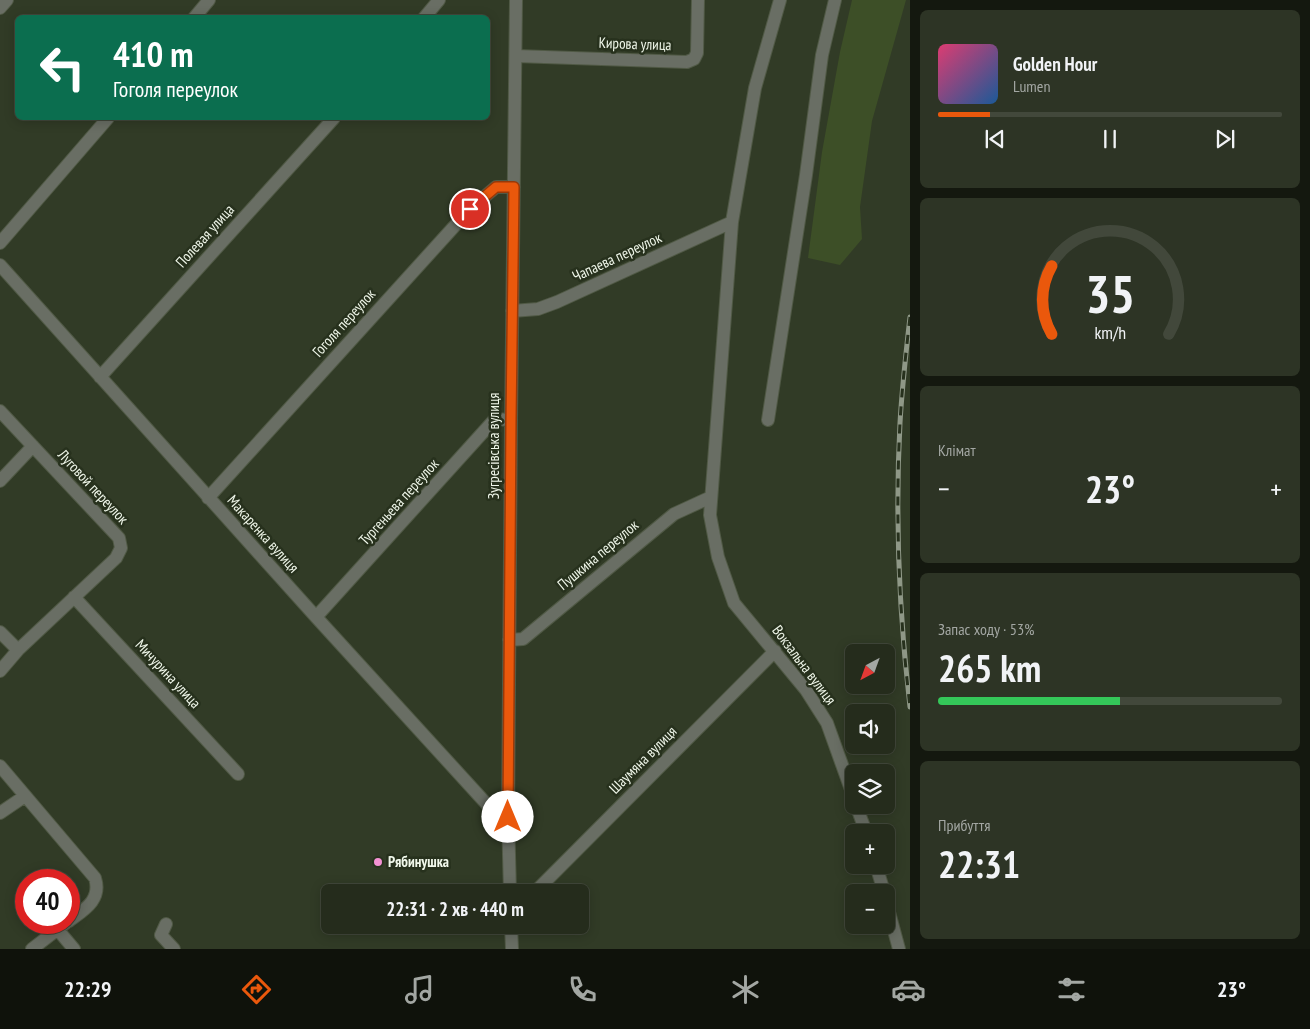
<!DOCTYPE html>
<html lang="uk">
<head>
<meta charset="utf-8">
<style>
  body { margin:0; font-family:"PT Sans Narrow",sans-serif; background:#2d3425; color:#f1f3f6; height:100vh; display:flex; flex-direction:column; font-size:19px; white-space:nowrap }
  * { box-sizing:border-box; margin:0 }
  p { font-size:16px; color:#a3a7a3 }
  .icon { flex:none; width:28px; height:28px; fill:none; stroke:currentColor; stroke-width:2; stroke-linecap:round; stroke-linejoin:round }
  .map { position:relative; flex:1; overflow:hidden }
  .drawer { display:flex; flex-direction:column; gap:10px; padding:10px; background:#14180f; width:400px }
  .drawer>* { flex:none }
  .hud { position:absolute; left:15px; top:15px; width:475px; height:105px; border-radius:8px; box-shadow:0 2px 12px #0003,0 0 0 1px #42483b; background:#0b6e4f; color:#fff; overflow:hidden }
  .needle { width:32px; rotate:221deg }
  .buttons { position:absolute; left:845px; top:644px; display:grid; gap:10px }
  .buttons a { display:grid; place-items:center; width:50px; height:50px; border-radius:8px; background:#252c1c; box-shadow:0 2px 12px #0003,0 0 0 1px #42483b; font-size:25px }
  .speed { position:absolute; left:15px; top:869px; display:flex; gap:10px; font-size:25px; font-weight:700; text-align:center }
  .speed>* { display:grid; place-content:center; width:65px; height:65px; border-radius:50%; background:#252c1c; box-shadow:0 2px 12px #0003,0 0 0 1px #42483b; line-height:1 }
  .speed .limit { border:8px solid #d22; background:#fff; color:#111 }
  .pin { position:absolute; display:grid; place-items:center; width:42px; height:42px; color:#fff; margin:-21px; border:2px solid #fff; border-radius:50%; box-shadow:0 1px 5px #0007 }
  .me { position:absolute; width:55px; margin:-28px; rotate:0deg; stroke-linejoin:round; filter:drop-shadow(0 0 4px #0008) }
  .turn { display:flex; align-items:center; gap:18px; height:105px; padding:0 15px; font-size:22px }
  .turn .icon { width:65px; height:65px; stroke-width:2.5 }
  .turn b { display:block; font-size:35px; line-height:42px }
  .big { font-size:38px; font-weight:600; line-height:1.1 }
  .drawer .tile { flex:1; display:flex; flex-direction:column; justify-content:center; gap:8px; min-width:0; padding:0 18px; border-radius:8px; background:#2d3425 }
  .drawer .dial { align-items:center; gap:0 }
  .dial svg { height:130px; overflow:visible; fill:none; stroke:#42483b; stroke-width:7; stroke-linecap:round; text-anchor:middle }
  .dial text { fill:#f1f3f6; stroke:none }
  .song { display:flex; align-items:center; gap:15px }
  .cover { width:60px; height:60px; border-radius:8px; background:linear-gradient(135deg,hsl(340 70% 55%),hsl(210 70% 35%)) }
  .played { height:5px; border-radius:2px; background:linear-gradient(90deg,#ea580c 15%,#42483b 15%) }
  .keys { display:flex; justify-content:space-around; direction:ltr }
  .heat { display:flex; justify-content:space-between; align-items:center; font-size:28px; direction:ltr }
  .charge { height:8px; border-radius:4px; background:linear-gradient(90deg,#34c759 53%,#42483b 0) }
  .trip { position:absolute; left:321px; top:884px; width:268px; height:50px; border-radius:8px; background:#252c1c; box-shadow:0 2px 12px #0003,0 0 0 1px #42483b; font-weight:600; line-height:50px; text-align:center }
  .tab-bar { display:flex; height:80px; justify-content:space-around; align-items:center; background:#0f120b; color:#a3a7a3 }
  .tab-bar .icon { width:35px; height:35px }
  .tab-bar .current { color:#ea580c }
  .tab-bar b { font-size:22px; color:#f1f3f6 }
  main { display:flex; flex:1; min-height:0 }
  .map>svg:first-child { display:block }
  .green { fill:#3d4f27 }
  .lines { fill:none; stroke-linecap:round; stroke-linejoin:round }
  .minor-casing { stroke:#505945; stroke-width:14 }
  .minor { stroke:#696e64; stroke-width:12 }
  .rail-casing { stroke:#8f9887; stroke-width:5 }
  .rail { stroke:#27311d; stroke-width:3; stroke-dasharray:9; stroke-linecap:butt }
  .route-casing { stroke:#983908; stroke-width:12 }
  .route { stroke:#ea580c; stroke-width:9 }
  .poi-dot { fill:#f491d3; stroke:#27311d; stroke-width:2 }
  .labels { text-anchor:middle; stroke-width:5; stroke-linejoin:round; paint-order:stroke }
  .street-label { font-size:15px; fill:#f0f7ea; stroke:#27311d }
  .poi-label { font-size:15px; font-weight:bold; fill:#f0f7ea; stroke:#27311d; text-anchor:start }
</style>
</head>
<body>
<main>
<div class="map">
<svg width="910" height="949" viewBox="0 0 910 949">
  <rect width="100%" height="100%" fill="#313b26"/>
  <path class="green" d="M852,0H906L872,121L860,207L862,239L840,265L808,258L822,152L840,52Z"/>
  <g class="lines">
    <defs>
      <path id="minor" d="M780,0L755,88L732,222L710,515L718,557L734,603L806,690L827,723L854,798
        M0,8L7,0
        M194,18L209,0
        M424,18L439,0
        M516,56L687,62L694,59L697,53L698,0
        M0,243L108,118
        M0,265L316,617L493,811L501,817H508
        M512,311L538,309L557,302L732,222
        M100,377L334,118
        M0,411L119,538L121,548L116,558L18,650L0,671
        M768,420L806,175L822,55L835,0
        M0,481L33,446
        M208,498L470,209L496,187H514
        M74,597L238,774
        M316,617L495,419L511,420
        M0,632L18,650
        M509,640L523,639L674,514L711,497
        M0,766L95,878C102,900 84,910 69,921
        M856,805L866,832
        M0,813L25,796
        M876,865L884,892
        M510,892L508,817L511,420L516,0
        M535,892L775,651
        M886,901L899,949
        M166,924L161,935L174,949
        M511,925L512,949
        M58,930L74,949
        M32,949L67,922"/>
    </defs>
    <use href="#minor" class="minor-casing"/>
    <use href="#minor" class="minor"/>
    <defs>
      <path id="rail" d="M910,317C906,352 902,387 900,423C895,517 899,613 910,707"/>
    </defs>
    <use href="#rail" class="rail-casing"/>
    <use href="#rail" class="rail"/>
  </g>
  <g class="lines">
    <defs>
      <path id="route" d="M470,209L496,187H514L511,420L508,817"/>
    </defs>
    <use href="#route" class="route-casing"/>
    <use href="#route" class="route"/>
  </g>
  <circle class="poi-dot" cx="378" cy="862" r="5"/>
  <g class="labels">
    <g class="street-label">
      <text transform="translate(635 44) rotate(2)" y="5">Кирова улица</text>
      <text transform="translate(205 236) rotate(-48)" y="5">Полевая улица</text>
      <text transform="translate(617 257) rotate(-25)" y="5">Чапаева переулок</text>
      <text transform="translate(344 323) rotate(-48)" y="5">Гоголя переулок</text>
      <text transform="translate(494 446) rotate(-90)" y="5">Зугресівська вулиця</text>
      <text transform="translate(93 487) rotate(47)" y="5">Луговой переулок</text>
      <text transform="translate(399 502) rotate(-48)" y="5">Тургеньева переулок</text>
      <text transform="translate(263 534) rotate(48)" y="5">Макаренка вулиця</text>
      <text transform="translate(598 555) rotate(-40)" y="5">Пушкина переулок</text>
      <text transform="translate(804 665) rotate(53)" y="5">Вокзальна вулиця</text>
      <text transform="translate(168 674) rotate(47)" y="5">Мичурина улица</text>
      <text transform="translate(643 760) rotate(-45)" y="5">Шаумяна вулиця</text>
    </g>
    <g class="poi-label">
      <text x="388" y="867">Рябинушка</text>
    </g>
  </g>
</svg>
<div class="buttons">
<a><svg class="needle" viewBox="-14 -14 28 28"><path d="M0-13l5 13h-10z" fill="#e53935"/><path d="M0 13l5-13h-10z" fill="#a3a7a3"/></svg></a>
<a><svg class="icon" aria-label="sound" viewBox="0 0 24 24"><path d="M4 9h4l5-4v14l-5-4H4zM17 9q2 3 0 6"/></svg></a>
<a><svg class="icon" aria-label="layers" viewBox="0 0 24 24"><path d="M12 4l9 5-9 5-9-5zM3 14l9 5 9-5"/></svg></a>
<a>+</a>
<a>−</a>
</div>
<div class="speed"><div class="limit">40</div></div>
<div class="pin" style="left:470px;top:209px;background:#d93025"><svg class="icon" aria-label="arrive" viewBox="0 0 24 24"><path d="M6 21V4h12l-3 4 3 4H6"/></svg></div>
<svg class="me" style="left:508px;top:817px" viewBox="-20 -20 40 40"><circle r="19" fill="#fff"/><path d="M0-13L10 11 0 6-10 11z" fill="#ea580c"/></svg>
<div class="trip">22:31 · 2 хв · 440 m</div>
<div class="hud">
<div class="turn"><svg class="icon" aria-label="left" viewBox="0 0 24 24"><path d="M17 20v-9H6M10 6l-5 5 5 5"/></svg><div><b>410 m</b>Гоголя переулок</div></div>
</div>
</div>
<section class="drawer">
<div class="tile">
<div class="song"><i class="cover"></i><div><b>Golden Hour</b><p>Lumen</p></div></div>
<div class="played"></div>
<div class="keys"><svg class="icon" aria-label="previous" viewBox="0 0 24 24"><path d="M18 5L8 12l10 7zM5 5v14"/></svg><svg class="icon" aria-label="pause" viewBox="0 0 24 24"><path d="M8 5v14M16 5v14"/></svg><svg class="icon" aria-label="next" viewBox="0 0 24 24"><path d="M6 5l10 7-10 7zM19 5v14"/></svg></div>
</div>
<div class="tile dial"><svg viewBox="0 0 100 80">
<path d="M14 69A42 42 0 1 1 86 69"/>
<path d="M14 69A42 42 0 0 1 14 27" stroke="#ea580c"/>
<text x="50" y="56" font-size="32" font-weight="700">35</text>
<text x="50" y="72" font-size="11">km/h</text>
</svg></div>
<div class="tile"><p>Клімат</p>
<div class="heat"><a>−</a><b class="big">23°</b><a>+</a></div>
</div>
<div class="tile"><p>Запас ходу · 53%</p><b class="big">265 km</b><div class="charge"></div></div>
<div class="tile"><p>Прибуття</p><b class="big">22:31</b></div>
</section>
</main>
<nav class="tab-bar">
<b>22:29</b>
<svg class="icon current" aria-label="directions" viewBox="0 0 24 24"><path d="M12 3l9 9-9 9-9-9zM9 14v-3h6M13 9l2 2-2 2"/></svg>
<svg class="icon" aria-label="music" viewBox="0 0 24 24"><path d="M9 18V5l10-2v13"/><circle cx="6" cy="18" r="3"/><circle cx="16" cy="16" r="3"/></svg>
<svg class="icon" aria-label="phone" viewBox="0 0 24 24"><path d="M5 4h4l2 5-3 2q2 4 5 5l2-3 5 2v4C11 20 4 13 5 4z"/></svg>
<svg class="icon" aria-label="climate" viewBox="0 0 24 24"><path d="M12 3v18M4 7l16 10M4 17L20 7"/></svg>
<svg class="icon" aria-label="car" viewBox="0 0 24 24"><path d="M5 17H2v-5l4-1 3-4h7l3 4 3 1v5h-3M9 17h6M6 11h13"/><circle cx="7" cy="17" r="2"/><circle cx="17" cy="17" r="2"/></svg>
<svg class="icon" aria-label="filters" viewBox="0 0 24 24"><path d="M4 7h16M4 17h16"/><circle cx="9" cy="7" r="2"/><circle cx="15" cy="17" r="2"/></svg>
<b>23°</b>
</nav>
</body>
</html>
